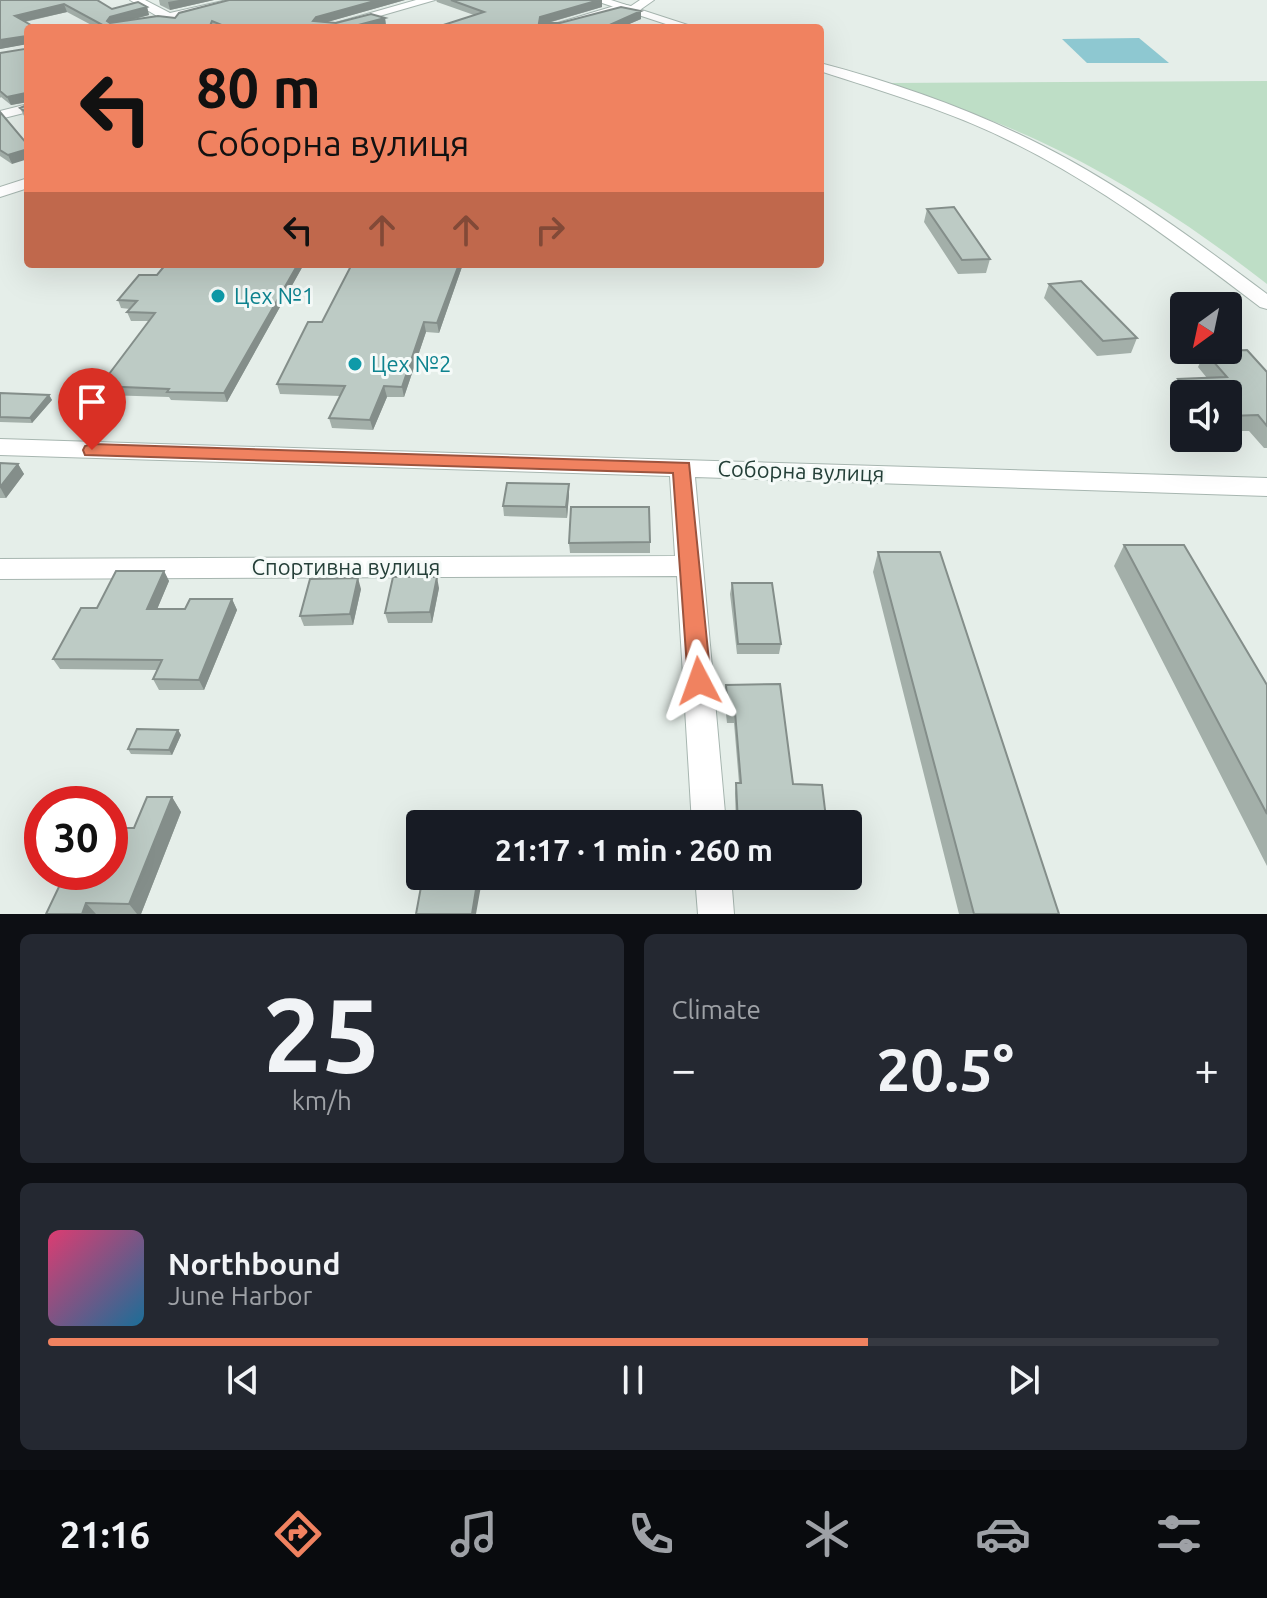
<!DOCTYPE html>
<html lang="en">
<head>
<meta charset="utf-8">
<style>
  body { margin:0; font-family:Ubuntu,sans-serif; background:#242831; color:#f1f3f6; height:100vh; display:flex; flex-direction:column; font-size:30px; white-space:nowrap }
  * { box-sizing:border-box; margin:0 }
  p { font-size:26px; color:#9ea1a6 }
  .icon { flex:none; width:44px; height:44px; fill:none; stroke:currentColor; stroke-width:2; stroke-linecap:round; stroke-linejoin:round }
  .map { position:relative; height:914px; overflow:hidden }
  .drawer { display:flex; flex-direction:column; gap:20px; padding:20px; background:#0d0f14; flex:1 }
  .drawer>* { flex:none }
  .banner { position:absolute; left:24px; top:24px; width:800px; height:244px; border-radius:8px; box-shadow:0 8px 32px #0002; background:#f08260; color:#111; overflow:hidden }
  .needle { width:52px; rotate:213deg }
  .tools { position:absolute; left:1170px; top:292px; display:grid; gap:16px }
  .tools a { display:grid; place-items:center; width:72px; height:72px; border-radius:8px; background:#171b24; box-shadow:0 8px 32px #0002; font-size:40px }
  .speed { position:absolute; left:24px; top:786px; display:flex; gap:16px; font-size:40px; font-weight:700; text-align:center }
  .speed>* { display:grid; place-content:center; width:104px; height:104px; border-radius:50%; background:#171b24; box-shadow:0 8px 32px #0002; line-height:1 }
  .speed .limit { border:12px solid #d22; background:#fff; color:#111 }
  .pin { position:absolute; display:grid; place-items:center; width:68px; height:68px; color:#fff; margin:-82px -34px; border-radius:50% 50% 50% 0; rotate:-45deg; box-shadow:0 0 8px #0007 }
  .pin .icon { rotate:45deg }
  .me { position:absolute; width:88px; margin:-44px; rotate:356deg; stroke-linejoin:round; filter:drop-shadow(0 0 6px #0008) }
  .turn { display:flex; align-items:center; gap:28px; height:168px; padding:0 40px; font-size:36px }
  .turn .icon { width:104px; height:104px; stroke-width:2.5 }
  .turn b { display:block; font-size:56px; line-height:68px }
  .lanes { display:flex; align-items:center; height:76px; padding:0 40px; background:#0003; justify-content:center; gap:40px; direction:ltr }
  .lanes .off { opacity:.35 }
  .big { font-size:60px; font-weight:600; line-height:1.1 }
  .drawer .card { flex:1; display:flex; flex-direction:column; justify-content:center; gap:12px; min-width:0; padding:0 28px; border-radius:12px; background:#242831 }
  .drawer .dial { align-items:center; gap:0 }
  .dial b { font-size:104px; line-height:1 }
  .song { display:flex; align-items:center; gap:24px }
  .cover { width:96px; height:96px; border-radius:12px; background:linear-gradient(135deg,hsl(340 70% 55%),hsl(200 70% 35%)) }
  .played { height:8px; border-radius:4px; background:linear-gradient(90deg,#f08260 70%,#363941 70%) }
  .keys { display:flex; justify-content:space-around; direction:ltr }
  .heat { display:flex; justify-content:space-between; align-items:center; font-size:44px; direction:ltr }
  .drawer .tiles { flex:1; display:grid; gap:20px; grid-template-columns:1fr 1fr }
  .card:last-child { grid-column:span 2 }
  .trip { position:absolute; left:406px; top:810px; width:456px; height:80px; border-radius:8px; background:#171b24; box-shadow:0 8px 32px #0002; font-weight:600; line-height:80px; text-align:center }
  .tabs { display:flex; height:128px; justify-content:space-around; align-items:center; background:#090b0e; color:#9ea1a6 }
  .tabs .icon { width:56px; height:56px }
  .tabs .active { color:#f08260 }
  .tabs b { font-size:36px; color:#f1f3f6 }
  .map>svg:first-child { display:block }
  .green { fill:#bedec6 }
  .water { fill:#8ec8d1 }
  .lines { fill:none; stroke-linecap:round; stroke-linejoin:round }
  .minor-casing { stroke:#a7b6b0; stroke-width:2 }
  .tertiary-casing { stroke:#a7b6b0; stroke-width:2 }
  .minor { fill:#fff; fill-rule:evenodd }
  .tertiary { fill:#fff; fill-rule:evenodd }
  .wall { fill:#a3afa9 }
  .shaded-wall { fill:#848e8a }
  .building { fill:#bdcbc5; stroke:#848e8a; stroke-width:2 }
  .route { fill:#f08260; stroke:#9c543e; stroke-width:2 }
  .culture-dot { fill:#0f9aa8; stroke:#f5faf8; stroke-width:3 }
  .labels { text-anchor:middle; stroke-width:6; stroke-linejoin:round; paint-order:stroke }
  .culture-label { font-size:22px; fill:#0d838f; stroke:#f5faf8; text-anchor:start }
  .street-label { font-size:22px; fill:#243f38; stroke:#f5faf8 }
</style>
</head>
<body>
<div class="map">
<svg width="1267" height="914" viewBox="0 0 1267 914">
  <rect width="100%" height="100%" fill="#e5eee9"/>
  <path class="green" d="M1267,81V284C1203,234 1133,187 1060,151C1005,123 946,104 888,83Z"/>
  <path class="water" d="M1139,38L1169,63H1087L1062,39Z"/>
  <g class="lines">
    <defs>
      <path id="minor" d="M130,0H145L170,13L227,0H248L178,18V23C174,23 170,21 166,21C153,20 131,28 113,28L157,16Z
        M416,0H435L338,28H318Z
        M640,0H654L637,12L621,11L560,28H541L621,4L631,6Z
        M28,104V112L0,119V111Z
        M28,178V188L0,197V187Z
        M0,439L1267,478V496L695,477L726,824H692L677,576L0,579V559L675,556L670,476L0,455Z
        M695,876H731L734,914H698Z"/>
      <path id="tertiary" d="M593,0H611L697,28H678Z
        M820,63C896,83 973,110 1043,146C1123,187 1195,240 1267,294V309L1260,307C1180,246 1100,185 1010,141C950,111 884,92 820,71Z"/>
    </defs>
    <use href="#minor" class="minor-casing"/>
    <use href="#tertiary" class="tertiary-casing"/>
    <use href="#minor" class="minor"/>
    <use href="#tertiary" class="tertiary"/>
  </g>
  <path class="wall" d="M0,0L112,9L147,7L149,15L128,21L175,18L229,0H405L327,22L336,23L385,18L386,26L379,28H97L67,12L25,22L28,28V120L24,116L20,108L27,105V102L11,105L1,97L0,98V53L25,49L26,44L0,49Z
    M159,0H214L170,10L160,5Z
    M436,0H602V7L548,23L641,19L620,28H434L474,15L437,2Z
    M0,112L12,164L0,156Z
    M927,209L990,259L986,273L958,274L924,222Z
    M304,264L227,402L171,400L169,397L104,395L100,386L149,321H131L127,312L130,309L121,308L118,300L157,275Z
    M352,264H463L439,333L426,332L404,397H387L373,430L332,428L329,418L340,396L280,394L277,384L322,322Z
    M1049,284L1137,338L1131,353L1097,356L1044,298Z
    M1205,352L1267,372V448H1264L1249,431H1228V394H1184V411L1171,394L1178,379L1207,378L1198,367Z
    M0,393L49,395L52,400L32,423L0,422Z
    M0,463L18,464L24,474L6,498H0Z
    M569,495L567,518L504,516L503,506Z
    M650,542V553H570L569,543Z
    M1124,545L1267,685V866L1114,566Z
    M878,552L1059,914H959L873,572Z
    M164,571L169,581L157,609H185L232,599L237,610L204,690H159L153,679L157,670L60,669L53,659L97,608Z
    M732,583L781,644L779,654H737L730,594Z
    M439,588L432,623H388L385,613Z
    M361,589L353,625L304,626L300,616Z
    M726,685L793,784L826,818L825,824H736L735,793L736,783H739L734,723H727L724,696Z
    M178,730L181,735L172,755L131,754L128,749Z
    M172,797L181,812L141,914H46L110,872L134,828Z"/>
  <path class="shaded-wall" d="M179,0H214L170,10L168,2Z
    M378,0H405L317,25L313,21L316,17Z
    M599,0H602V7L540,25L539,23L540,17Z
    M64,4L67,12L18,23L15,16Z
    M147,7L149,15L112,25L107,21L110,17Z
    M641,11V19L620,28H603Z
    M385,18L386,26L379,28H347Z
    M27,36L28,44L0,49V40Z
    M26,93L28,102L11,105L7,97Z
    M28,149V159L12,164L8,155Z
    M298,264H304L227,402L224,393Z
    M459,264H463L439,333L437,323Z
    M424,322L426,332L404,397L402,387Z
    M384,386L387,397L373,430L370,420Z
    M49,395L52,400L32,423L30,418Z
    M18,464L24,474L6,498L0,487Z
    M569,484V495L567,518L566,507Z
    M164,571L169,581L153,619L147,609Z
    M437,577L439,588L432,623L430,612Z
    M358,578L361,589L353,625L350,614Z
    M232,599L237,610L204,690L199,680Z
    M178,730L181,735L172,755L169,750Z
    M172,797L181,812L141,914H137L129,904Z
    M478,877L481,886L476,914H472Z
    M86,903L96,914H82Z"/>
  <path class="building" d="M0,0H97L112,9L138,2L147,7L110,17L107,21L110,23L158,16L175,18L179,13L229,0H378L316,17L313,21L336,23L371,14L385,18L347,28H229L212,21L209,28H108L64,4L15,16L36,28H28V112H26L20,108L27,105L26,93L7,97L0,91V53L25,49L27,36L0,40Z
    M451,0H599L540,17L539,23H560L621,7L641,11L603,28H434L484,12Z
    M0,112L28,145V149L8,155L0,150Z
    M954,207L990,259L962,260L927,209Z
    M166,264H298L224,393L167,392L169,389L100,386L155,313L127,312L137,301L118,300L139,275H157Z
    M352,264H459L437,323L424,322L402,387L384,386L370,420L329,418L345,386L277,384L308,322H322Z
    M1081,281L1137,338L1103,341L1049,284Z
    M1247,350L1267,372V426L1258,415L1228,416V394H1190L1178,379L1227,377L1205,352Z
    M0,393L49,395L30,418L0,417Z
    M0,463L18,464L0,487Z
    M507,483L569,484L566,507L503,506Z
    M571,507H649L650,542L569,543Z
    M1124,545H1184L1267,685V814Z
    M878,552H940L1059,914H974Z
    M116,571H164L147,609H185L190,599H232L199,680L153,679L162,660L53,659L81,608H97Z
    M393,577H437L430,612L385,613Z
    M358,578L350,614L300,616L310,579Z
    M732,583H772L781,644H738Z
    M780,684L793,784L822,785L826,818L794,817L795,824H738L736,783H741L735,712H728L726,685Z
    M137,729L178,730L169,750L128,749Z
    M147,797H172L129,904L86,903L82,914H46L66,872H110V828H134Z
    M423,876L478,877L472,914H416Z"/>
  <path class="route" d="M92,444L689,463L711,681L708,688L699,690L691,688L688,681L673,473L85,455L83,450L85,446Z"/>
  <g class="culture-dot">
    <circle cx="218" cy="296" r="8"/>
    <circle cx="355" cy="364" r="8"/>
  </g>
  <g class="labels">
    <g class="culture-label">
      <text x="234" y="304">Цех №1</text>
      <text x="371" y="372">Цех №2</text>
    </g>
    <g class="street-label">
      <text transform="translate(801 471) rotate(2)" y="8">Соборна вулиця</text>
      <text x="346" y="575">Спортивна вулиця</text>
    </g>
  </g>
</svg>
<div class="tools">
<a><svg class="needle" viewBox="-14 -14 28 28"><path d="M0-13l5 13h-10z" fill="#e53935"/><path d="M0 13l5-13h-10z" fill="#9ea1a6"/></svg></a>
<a><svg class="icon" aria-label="sound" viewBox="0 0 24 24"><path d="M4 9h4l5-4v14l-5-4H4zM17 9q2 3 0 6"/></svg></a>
</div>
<div class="speed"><div class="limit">30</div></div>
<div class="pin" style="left:92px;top:450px;background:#d93025"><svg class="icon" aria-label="arrive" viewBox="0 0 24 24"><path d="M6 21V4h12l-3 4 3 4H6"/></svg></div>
<svg class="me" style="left:699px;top:681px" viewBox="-20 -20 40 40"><path d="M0-17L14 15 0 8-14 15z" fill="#f08260" stroke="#fff" stroke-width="4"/></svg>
<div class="trip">21:17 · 1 min · 260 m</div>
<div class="banner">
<div class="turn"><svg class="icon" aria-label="left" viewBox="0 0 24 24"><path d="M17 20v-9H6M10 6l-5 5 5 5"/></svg><div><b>80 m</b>Соборна вулиця</div></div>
<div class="lanes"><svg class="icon" aria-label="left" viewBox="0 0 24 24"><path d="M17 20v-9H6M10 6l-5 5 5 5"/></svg><svg class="icon off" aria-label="ahead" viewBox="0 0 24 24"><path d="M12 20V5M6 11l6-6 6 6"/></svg><svg class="icon off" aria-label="ahead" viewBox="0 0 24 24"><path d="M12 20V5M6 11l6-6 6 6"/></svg><svg class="icon off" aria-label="right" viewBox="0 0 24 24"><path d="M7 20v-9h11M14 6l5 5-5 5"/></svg></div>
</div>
</div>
<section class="drawer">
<div class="tiles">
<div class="card dial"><b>25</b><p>km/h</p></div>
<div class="card"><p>Climate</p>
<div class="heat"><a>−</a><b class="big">20.5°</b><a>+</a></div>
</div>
<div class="card">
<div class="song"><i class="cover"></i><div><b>Northbound</b><p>June Harbor</p></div></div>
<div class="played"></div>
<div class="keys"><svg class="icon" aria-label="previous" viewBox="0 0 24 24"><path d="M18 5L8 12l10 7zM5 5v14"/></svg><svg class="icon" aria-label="pause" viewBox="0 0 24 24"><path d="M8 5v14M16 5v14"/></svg><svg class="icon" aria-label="next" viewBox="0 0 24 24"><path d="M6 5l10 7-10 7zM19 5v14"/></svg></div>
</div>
</div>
</section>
<nav class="tabs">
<b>21:16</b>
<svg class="icon active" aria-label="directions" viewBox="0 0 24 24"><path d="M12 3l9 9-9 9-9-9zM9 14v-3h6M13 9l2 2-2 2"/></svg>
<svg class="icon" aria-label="music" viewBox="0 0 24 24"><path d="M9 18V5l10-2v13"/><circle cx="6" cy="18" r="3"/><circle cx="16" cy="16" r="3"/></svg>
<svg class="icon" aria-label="phone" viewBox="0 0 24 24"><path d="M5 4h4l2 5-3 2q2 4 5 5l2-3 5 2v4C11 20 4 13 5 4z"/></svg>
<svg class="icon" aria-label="climate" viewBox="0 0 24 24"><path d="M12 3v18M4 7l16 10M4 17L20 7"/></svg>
<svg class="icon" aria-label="car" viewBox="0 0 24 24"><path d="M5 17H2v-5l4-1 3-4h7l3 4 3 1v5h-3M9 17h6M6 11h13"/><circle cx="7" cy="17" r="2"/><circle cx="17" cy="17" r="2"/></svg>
<svg class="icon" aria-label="filters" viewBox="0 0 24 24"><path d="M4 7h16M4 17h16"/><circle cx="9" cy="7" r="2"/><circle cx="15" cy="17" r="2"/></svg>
</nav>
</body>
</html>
